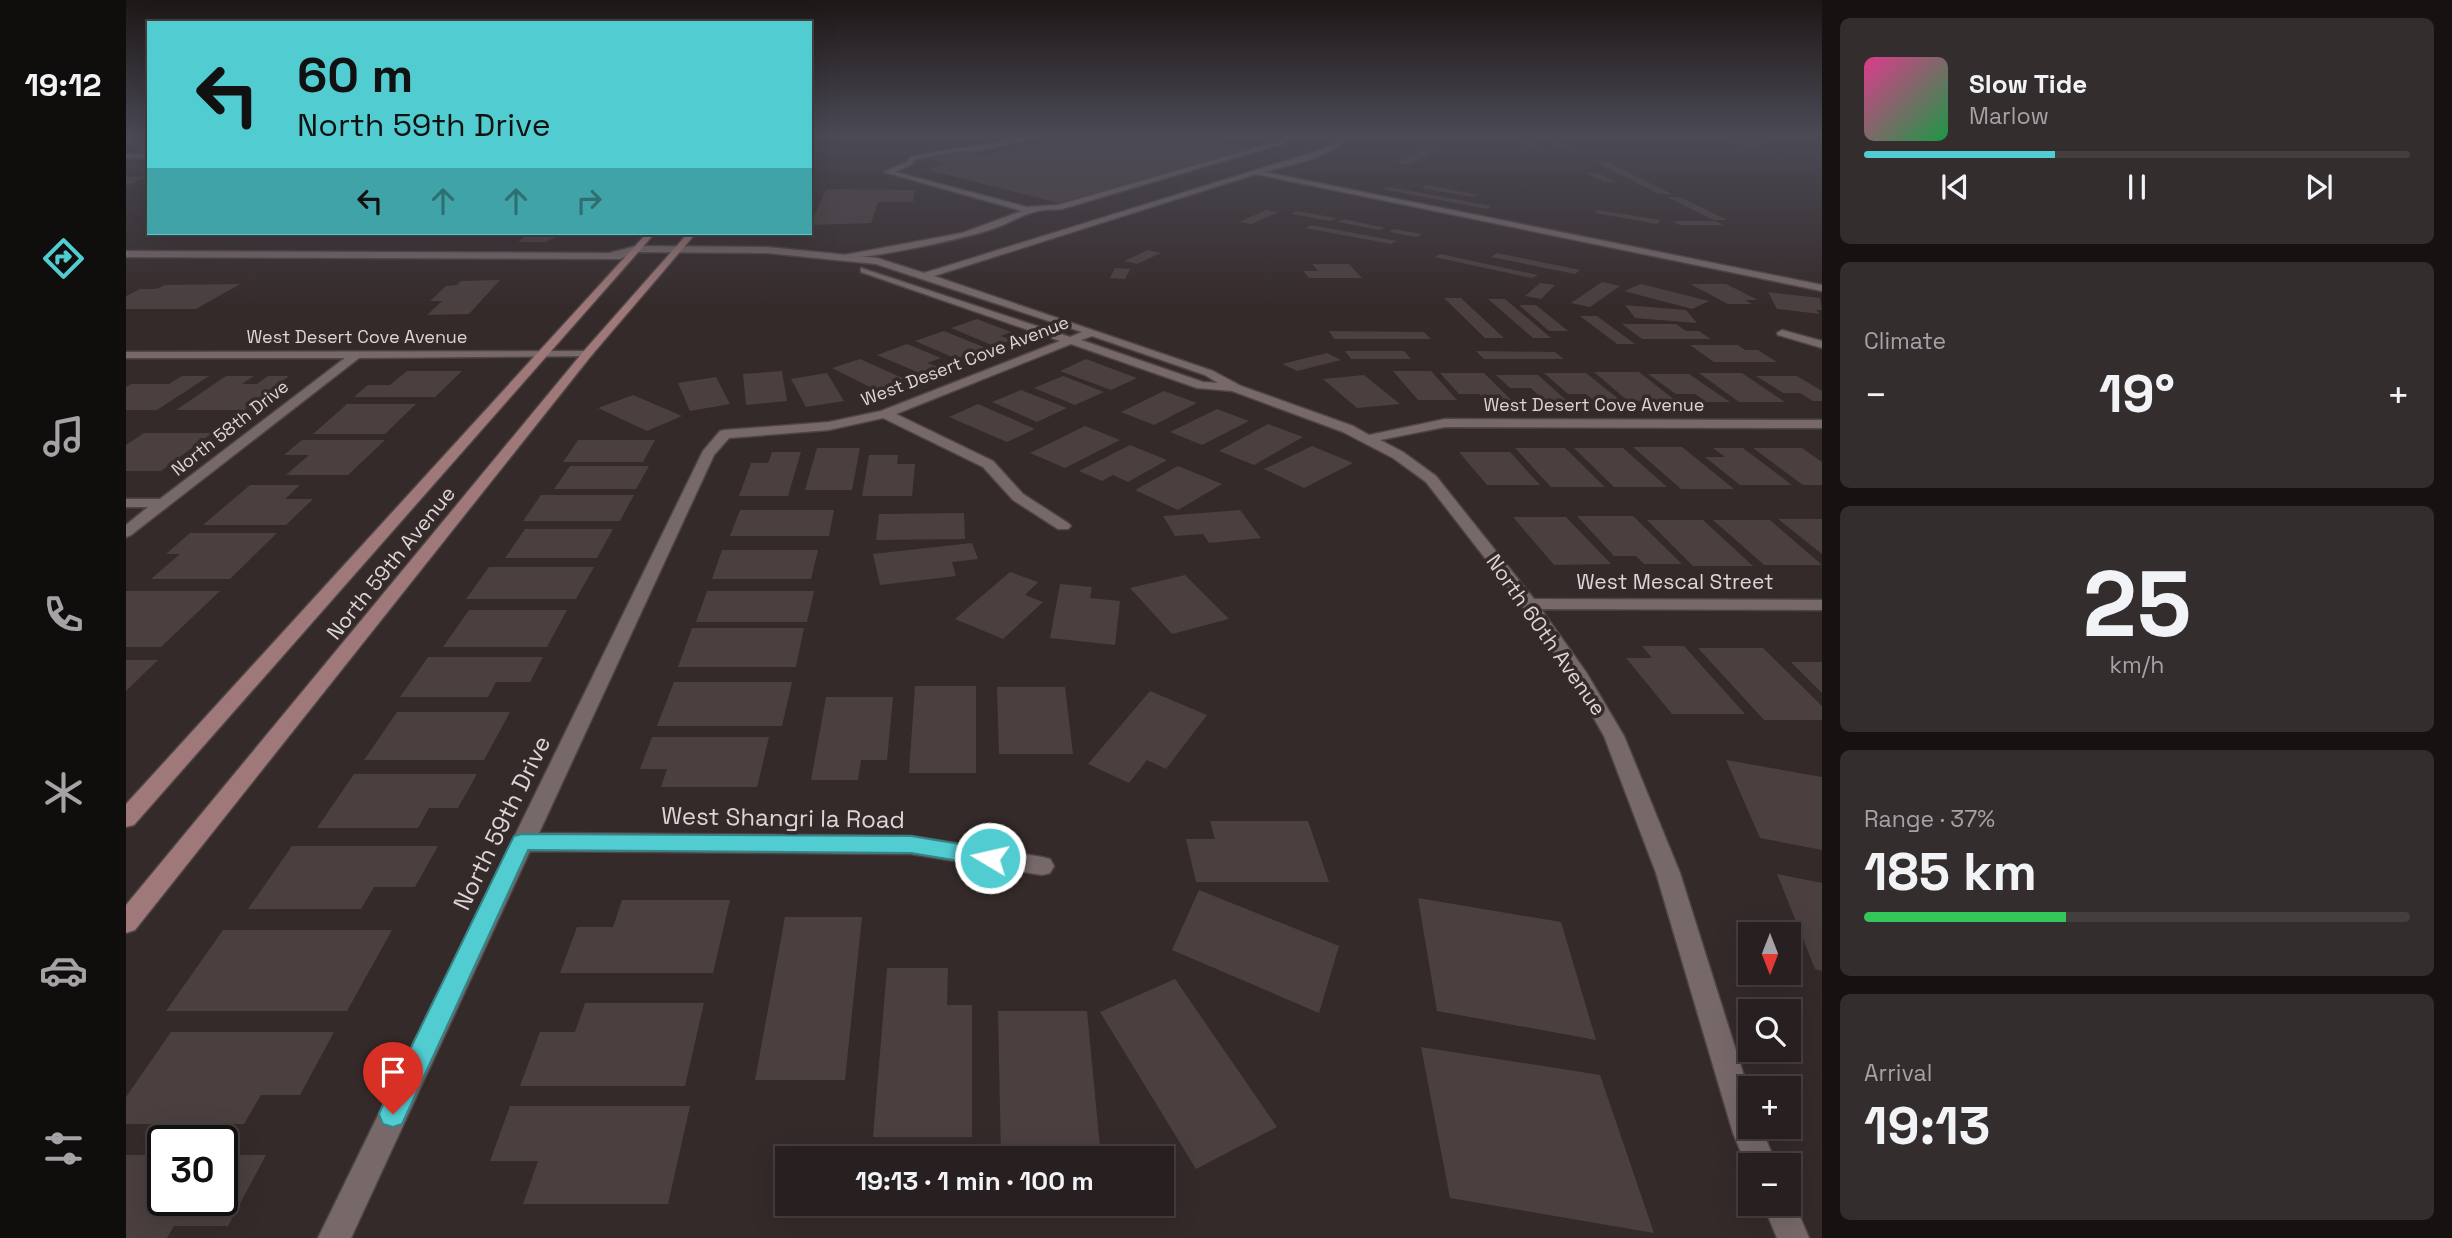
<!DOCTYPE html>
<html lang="en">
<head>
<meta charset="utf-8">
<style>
  body { margin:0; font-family:"Space Grotesk",sans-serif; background:#342d2d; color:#f1f3f6; height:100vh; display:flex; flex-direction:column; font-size:26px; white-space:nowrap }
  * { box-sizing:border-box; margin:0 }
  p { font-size:23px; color:#a5a3a5 }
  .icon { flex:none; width:38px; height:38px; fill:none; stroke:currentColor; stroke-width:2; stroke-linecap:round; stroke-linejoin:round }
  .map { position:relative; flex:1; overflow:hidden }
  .panel { display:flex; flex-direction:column; gap:18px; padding:18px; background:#161212; width:630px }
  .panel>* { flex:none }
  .guide { position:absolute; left:21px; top:21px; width:665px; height:214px; border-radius:0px; box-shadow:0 7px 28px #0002,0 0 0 2px #443e3e; background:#51ccd1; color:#111; overflow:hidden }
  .needle { width:46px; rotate:180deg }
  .tools { position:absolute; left:1612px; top:922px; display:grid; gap:14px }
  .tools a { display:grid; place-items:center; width:63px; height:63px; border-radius:0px; background:#282020; box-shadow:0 7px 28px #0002,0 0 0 2px #443e3e; font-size:35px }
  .speed { position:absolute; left:21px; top:1125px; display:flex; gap:14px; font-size:35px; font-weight:700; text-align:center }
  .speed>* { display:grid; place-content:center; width:91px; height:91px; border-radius:50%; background:#282020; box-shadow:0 7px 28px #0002,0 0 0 2px #443e3e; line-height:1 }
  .speed .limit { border:4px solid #111; border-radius:10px; background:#fff; color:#111 }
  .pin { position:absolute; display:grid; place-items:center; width:60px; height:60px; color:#fff; margin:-72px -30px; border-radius:50% 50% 50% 0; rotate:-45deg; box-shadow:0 0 7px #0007 }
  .pin .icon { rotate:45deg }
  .me { position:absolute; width:77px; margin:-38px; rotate:279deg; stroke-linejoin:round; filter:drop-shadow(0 0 5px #0008) }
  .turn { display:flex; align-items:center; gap:24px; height:147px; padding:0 35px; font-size:32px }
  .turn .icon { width:91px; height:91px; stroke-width:2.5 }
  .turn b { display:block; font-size:49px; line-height:60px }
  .lanes { display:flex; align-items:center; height:66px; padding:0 35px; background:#0003; justify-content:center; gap:35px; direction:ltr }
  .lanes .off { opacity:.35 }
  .big { font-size:52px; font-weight:800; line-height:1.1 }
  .panel .widget { flex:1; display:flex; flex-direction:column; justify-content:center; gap:10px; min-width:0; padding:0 24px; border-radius:10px; background:#342d2d }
  .panel .dial { align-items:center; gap:0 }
  .dial b { font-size:91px; line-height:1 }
  .song { display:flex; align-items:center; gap:21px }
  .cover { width:84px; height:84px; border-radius:10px; background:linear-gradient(135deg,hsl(330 70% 55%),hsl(140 70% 35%)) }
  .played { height:7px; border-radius:4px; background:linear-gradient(90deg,#51ccd1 35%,#443e3e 35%) }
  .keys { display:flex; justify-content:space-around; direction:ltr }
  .heat { display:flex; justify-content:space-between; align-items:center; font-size:38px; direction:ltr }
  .charge { height:10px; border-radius:5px; background:linear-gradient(90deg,#34c759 37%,#443e3e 0) }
  .trip { position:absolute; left:649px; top:1146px; width:399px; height:70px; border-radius:0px; background:#282020; box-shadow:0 7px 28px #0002,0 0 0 2px #443e3e; font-weight:800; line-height:70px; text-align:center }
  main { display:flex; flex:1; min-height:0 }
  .menu { display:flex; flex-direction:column; width:126px; justify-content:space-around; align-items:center; background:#100d0d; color:#a5a3a5 }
  .menu .icon { width:49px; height:49px }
  .menu .current { color:#51ccd1 }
  .menu b { font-size:32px; color:#f1f3f6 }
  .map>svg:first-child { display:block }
  .building { fill:#4b3f3f }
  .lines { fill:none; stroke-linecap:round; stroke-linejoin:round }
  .lane-casing { stroke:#4f4545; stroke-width:3 }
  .street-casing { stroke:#4f4545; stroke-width:3 }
  .secondary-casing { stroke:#4f4545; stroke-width:3 }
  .lane { fill:#776969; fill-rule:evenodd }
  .street { fill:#776969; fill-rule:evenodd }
  .secondary { fill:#9f7879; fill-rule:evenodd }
  .route { fill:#51ccd1; stroke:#358588; stroke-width:2 }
  .labels { text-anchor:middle; stroke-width:7; stroke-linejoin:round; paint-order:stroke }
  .far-street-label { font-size:18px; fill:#ddd5d5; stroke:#352a2a }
  .street-label { font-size:21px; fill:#ddd5d5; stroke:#352a2a }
  .near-street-label { font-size:24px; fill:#ddd5d5; stroke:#352a2a }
</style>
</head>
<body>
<main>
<nav class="menu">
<b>19:12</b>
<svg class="icon current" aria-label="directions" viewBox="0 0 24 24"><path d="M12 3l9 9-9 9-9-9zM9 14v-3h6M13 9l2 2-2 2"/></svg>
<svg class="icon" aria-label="music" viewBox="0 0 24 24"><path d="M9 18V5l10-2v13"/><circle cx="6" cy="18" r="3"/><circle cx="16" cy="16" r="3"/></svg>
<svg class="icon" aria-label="phone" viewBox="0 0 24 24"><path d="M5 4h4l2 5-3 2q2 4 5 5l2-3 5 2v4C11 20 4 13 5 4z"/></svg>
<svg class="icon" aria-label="climate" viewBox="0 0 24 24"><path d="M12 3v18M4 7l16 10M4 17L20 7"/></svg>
<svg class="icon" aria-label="car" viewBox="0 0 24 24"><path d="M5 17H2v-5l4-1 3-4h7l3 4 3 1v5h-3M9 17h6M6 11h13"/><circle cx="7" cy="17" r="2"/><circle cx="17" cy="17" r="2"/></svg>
<svg class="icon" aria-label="filters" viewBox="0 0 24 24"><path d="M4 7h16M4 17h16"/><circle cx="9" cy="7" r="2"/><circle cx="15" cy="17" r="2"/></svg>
</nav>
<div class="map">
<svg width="1696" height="1238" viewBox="0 0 1696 1238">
  <rect width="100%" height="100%" fill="#352a2a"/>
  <path class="building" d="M0,135H23V154H0L16,147H0Z
    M944,135H1073L1096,139L1089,141L1124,148L933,203L802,170L821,163L802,159L838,151L856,155Z
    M1621,135H1640L1665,140L1623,146L1588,140Z
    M1389,137H1400L1417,149H1405Z
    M1416,137H1427L1447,150L1435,149Z
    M1296,150L1308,151L1299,158L1289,157L1296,159L1282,165L1271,163Z
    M1469,162H1481L1546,194H1533Z
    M1460,173H1472L1490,182H1478Z
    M23,176L3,185H0V177Z
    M1301,185L1352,195L1347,197L1295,188Z
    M1263,187L1366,206L1360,209L1256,189Z
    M700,189L789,190V191L787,202H752L745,223L684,225Z
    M1541,197H1554L1601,220H1587Z
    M1140,210L1152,212L1126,224L1113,222Z
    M1472,210L1534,220L1531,224L1469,213Z
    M1171,211L1210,218L1204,221L1165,214Z
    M1218,219L1259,228L1253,230L1212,222Z
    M1546,221H1589L1597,225H1554Z
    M1185,225L1271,241L1265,244L1179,228Z
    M1268,229L1296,234L1291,237L1263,232Z
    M403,233H437L420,242H392Z
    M1022,250L1035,253L1011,264L998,261Z
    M1371,253L1454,270L1449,274L1365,257Z
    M1315,254L1412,275L1406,278L1308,257Z
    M1186,264H1223L1236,278H1183L1177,271H1192Z
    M989,268L1004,269L999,279L984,278Z
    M374,280L343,314L301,315L316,301H304L320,286L331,285L335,281Z
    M1476,282L1494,286L1464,307L1445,303Z
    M1414,283L1429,285L1415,299L1399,296Z
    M114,284L70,309H0V296L14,289H30L39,285Z
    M1515,284L1583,301L1566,309L1498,291Z
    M1564,284H1600L1632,300H1619L1626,304H1602Z
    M1642,292L1694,298L1696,310H1690L1694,314L1651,309Z
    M1318,298H1335L1378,338H1359Z
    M1362,299H1379L1425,338H1407Z
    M1393,305H1410L1442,331H1423Z
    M1499,305L1560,310L1571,323L1509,318Z
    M1454,316H1471L1509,344H1491Z
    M851,319L885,332L875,336L886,340L868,346L825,328Z
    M1496,324H1550L1560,331H1573L1585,339H1516Z
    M818,331L860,348L831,359L789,341Z
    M1203,331L1298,332L1305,339H1208Z
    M781,344L815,358L801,363L812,367L796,374L751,355Z
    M1564,345H1612L1619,350H1632L1651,362H1588Z
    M1219,351H1278L1285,359H1225Z
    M1350,351L1429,352L1438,359H1358Z
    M1201,353L1215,360L1171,371L1156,364Z
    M734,359L781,380L752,391L706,368Z
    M960,359L1011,378L985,390L934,371Z
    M281,371H336L309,397H228L242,385H264Z
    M656,371L661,401L620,405L617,374Z
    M1267,371H1305L1331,400H1292Z
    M1468,372H1513L1550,401H1502Z
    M701,373L718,401L680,407L665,379Z
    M1314,373H1358L1385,400H1359L1353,394H1333Z
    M1418,373H1460L1495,401H1469L1460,394H1442Z
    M1573,373H1616L1659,402H1613Z
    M1522,374H1563L1604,402H1580L1569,394H1550Z
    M1238,375L1274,404L1231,408L1197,379Z
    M1370,375H1412L1441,401H1418L1405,388H1384Z
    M56,376H83L31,410H0V387L5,384H43Z
    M100,376H128L116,384H131L142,376H163L118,410H50Z
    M937,376L978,392L949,405L908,388Z
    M1630,376H1671L1696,391V401H1687L1674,393H1657Z
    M590,377L604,404L564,411L552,383Z
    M895,390L941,408L911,422L866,402Z
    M1038,391L1071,403L1028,425L995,412Z
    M507,395L556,416L521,431L472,408Z
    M221,404H290L259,434H187Z
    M852,404L909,429L881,442L823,417Z
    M1091,409L1123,421L1076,445L1044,432Z
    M1142,424L1177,437L1128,465L1093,451Z
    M959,426L994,440L939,468L904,453Z
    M18,433H86L35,471H0V445Z
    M176,440H259L222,475H160L183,455H158Z
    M452,440H529L517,462H437Z
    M1004,445L1041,460L1002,482L987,475L976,481L953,471Z
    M1186,446L1227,463L1178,488L1138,469Z
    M1507,447H1556L1608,489H1555Z
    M691,448H734L726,490H679Z
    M1389,448H1439L1479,487H1425Z
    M1448,448H1497L1541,487H1488Z
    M1587,448H1617L1666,485H1614L1579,457H1599Z
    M1627,448H1676L1696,462V485H1677Z
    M646,452H675L662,496H613L625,463H642Z
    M1333,452H1384L1414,485H1361Z
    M743,455H772L771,464H789L786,496H736Z
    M444,466H523L510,489H428Z
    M1052,466L1096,484L1052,510L1009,490Z
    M124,485H174L159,499H187L160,525H77Z
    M415,495H508L494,521H397Z
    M614,510H708L703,536H604Z
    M1114,510L1135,538L1083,543L1077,534L1049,536L1037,516Z
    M838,513L839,539L750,540L753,514Z
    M1451,516H1507L1556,564H1518L1510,556H1488Z
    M1387,517H1440L1485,564L1428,565Z
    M1652,519H1696V554Z
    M1521,520H1577L1627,566H1567Z
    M1587,520H1644L1696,565H1638Z
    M399,529H487L471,558H379Z
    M64,533H151L104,579H25L54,554H40Z
    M846,543L852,559L826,562L830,576L754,585L747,554Z
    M596,550H692L685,579H586Z
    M363,567H468L450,599H340Z
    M884,572L912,582L899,595L917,602L877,639L829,619Z
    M1059,575L1103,619L1046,634L1004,588Z
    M934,584L966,587L964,598L994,601L989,645L924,638Z
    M0,591H94L35,647H0Z
    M581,591H688L681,622H570Z
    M343,610H441L421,647H317Z
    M566,628H678L670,667H552Z
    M1516,646H1558L1619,714H1546L1500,658H1526Z
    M1572,648H1637L1696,706V720H1638Z
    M302,657H417L404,682H370L362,697H274Z
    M0,660H32L0,691Z
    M1665,662H1696V693Z
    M548,682H666L656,726H531Z
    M789,686H850V773H783Z
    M871,687H939L947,754H873Z
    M1024,691L1081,715L1040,769L1021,760L1003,783L962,764Z
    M700,697H767L761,760H735L732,780H685Z
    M271,712H384L358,760H238Z
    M526,737H643L631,787H535L541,769H514Z
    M1600,760L1696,777V850L1634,838Z
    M228,774H351L332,808H303L292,828H191Z
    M1084,821H1182L1203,882H1070L1060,839H1089Z
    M166,846H312L289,887H248L235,909H122Z
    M1651,874L1696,883V971L1689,969Z
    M1073,890L1213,946L1193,1013L1046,950Z
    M1292,898L1435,922L1470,1040L1311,1011Z
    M496,900H604L587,973H434L451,927H487Z
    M659,917H736L719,1080H629Z
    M97,930H266L221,1011H40Z
    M761,968H822L821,1005H846V1137H747Z
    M1049,979L1151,1127L1070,1169L974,1012Z
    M459,1003H578L559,1086H394L414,1032H449Z
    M872,1011H961L975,1158H875Z
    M45,1032H208L174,1095H135L118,1124H0V1097Z
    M1295,1047L1474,1075L1528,1233L1324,1198Z
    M384,1106H564L542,1204H397L412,1161H364Z
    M0,1155H37V1200H96V1155H140L102,1226H48L41,1238H0Z"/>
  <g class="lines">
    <defs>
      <path id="lane" d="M911,135H922L854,151H832L788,160L786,164L769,172L901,207L932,205L1154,141L1159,135H1165L1158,143L936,209C927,210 917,209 908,212C895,215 879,226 863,230C843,237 727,264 713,256L836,233L896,211L758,172L781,162L785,157C827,148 869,144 911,135Z
        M0,154H23V158H0Z"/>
      <path id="street" d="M1218,135H1224C1208,158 1164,164 1138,172L1696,285V291L1130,174L808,276L1087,371L1115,386L1227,426L1243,435L1319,419L1696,420V428L1319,427L1254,440L1277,452L1310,476L1408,599L1696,600V610L1415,609L1460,672L1498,736L1554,873L1624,1095V1127H1635L1651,1166H1624V1174L1607,1133L1530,873L1478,736L1445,678L1397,607L1300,482L1267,458L1217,432L1106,391L1071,388L945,344L770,414L867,461L897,494L942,523L945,526L942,529H932L887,500L857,467L757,418L703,430L603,438L588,455L413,833L785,836L916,857L924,859L928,866L924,873L916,875L785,854L404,851L225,1238H192L577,451L594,431L599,430L703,422L755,411L934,341L735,272V268L944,337L956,332L750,264L641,253L510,252L494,259L0,257V251L483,253L510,246L641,247L751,258L798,273L1198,149L1214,141ZM966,336L1079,375L1092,383L1077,382L955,340Z
        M1656,330L1696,341V348L1652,335L1651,333Z
        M461,351L467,354L465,356L233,358L5,535L0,537V525L22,507H0V499H34L219,358H0V352Z
        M1662,1192L1664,1193L1683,1238H1651L1637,1204H1662Z"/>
      <path id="secondary" d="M521,233H529L8,825L0,827V804Z
        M562,233H570L465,356L9,930L0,933V905L457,352Z"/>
    </defs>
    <use href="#lane" class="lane-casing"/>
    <use href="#street" class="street-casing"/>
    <use href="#secondary" class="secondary-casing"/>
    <use href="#lane" class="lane"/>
    <use href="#street" class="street"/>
    <use href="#secondary" class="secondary"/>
  </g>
  <linearGradient id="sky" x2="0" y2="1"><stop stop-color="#1d1717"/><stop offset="0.44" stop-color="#4b4a55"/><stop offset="1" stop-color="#4b4a55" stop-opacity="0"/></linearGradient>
  <rect width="1696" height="308" fill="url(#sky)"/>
  <path class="route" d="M396,834L785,836L864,849L871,852L874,858L871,864L864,866L785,853L402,850L276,1124L267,1127L257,1124L253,1114L257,1105L385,842L388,836Z"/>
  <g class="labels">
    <g class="far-street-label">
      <text x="231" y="343">West Desert Cove Avenue</text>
      <text transform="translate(839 361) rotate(-21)" y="6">West Desert Cove Avenue</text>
      <text x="1468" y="411">West Desert Cove Avenue</text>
      <text transform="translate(104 428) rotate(-38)" y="6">North 58th Drive</text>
    </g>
    <g class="street-label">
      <text transform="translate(265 563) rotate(-51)" y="7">North 59th Avenue</text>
      <text x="1549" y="589">West Mescal Street</text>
      <text transform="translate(1420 635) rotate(55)" y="7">North 60th Avenue</text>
    </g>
    <g class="near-street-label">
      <text transform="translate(657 818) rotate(1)" y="8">West Shangri la Road</text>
      <text transform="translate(376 823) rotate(-64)" y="8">North 59th Drive</text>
    </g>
  </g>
</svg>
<div class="tools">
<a><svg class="needle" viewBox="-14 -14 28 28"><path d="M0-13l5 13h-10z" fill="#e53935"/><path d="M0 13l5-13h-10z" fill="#a5a3a5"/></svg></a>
<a><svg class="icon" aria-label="search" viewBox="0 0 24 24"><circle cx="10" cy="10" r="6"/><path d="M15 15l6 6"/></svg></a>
<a>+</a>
<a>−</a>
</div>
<div class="speed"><div class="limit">30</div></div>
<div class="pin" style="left:267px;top:1114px;background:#d93025"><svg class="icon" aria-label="arrive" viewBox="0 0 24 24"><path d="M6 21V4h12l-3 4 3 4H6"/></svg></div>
<svg class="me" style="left:864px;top:858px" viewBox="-20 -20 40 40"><circle r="17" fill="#51ccd1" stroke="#fff" stroke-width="3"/><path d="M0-11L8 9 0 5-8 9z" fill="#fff"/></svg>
<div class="trip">19:13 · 1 min · 100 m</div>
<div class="guide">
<div class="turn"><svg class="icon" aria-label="left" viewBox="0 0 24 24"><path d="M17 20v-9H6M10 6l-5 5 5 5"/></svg><div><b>60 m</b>North 59th Drive</div></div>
<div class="lanes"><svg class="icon" aria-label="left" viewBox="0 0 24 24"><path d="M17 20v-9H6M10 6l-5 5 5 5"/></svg><svg class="icon off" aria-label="ahead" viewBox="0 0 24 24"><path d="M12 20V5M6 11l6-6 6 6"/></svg><svg class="icon off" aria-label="ahead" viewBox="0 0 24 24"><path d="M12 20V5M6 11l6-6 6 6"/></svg><svg class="icon off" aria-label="right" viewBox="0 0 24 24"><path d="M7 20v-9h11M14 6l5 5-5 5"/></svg></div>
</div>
</div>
<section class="panel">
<div class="widget">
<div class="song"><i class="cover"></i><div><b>Slow Tide</b><p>Marlow</p></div></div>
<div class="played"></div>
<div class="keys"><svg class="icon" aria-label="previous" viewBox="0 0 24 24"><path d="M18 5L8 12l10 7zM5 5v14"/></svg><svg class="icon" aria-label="pause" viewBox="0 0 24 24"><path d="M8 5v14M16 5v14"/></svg><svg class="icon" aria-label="next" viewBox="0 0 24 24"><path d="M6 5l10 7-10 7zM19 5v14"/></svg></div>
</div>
<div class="widget"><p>Climate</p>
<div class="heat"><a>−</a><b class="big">19°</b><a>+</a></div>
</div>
<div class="widget dial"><b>25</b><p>km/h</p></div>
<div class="widget"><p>Range · 37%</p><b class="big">185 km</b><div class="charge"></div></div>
<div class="widget"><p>Arrival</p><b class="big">19:13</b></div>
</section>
</main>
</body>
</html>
